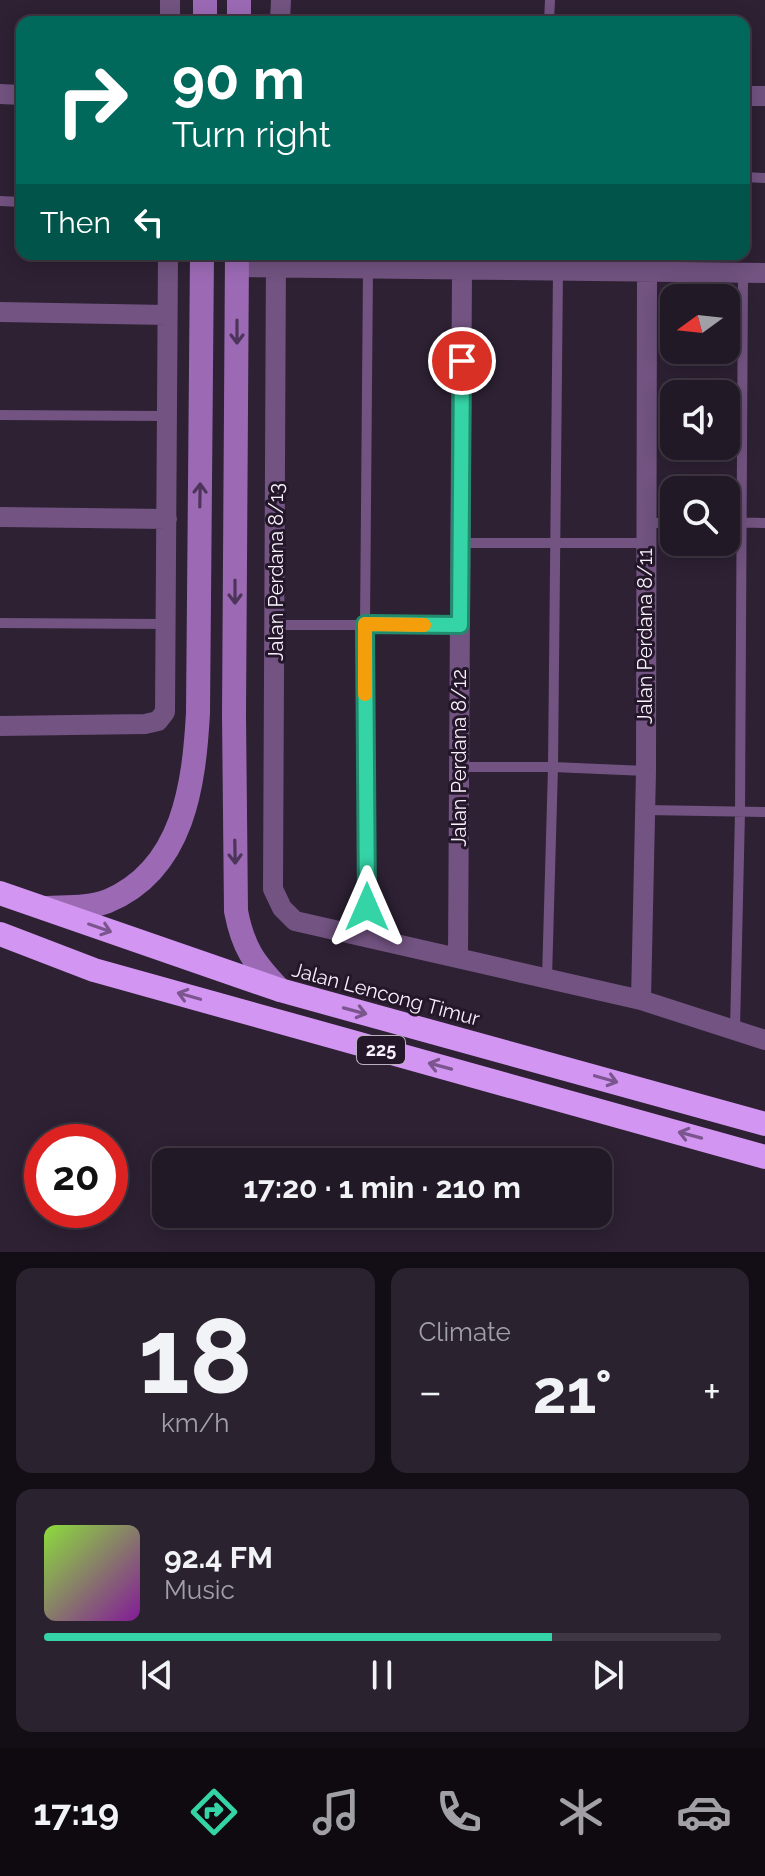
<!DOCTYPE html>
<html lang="en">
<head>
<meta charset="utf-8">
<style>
  body { margin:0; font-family:Raleway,sans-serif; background:#2a222e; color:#f1f3f6; height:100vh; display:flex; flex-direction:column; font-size:30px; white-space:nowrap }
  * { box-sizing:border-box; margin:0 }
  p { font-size:26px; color:#a2a0a7 }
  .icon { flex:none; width:44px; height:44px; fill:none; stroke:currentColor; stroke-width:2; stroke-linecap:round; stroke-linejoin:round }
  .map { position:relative; height:1252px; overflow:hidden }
  .side { display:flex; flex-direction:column; gap:16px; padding:16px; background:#130e15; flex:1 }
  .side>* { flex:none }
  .top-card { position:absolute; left:16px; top:16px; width:734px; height:244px; border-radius:16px; box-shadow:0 4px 20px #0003,0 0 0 2px #3f3843; background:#00695c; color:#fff; overflow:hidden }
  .needle { width:52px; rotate:255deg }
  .fabs { position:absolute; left:660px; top:284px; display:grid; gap:16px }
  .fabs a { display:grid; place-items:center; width:80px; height:80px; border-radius:16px; background:#221926; box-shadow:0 4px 20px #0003,0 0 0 2px #3f3843; font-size:40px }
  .speed { position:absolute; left:24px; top:1124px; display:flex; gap:16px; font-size:40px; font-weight:700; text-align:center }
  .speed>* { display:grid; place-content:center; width:104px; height:104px; border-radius:50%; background:#221926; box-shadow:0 4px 20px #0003,0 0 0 2px #3f3843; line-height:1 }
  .speed .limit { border:12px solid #d22; background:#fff; color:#111 }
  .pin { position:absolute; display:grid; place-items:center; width:68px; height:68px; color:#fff; margin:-34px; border:4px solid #fff; border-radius:50%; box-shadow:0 2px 8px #0007 }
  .me { position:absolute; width:88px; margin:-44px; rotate:0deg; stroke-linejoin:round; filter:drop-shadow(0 0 6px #0008) }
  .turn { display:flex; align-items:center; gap:28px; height:168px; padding:0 24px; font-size:36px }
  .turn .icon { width:104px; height:104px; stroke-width:2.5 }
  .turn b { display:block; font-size:56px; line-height:68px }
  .then { display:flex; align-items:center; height:76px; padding:0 24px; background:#0003; gap:16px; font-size:30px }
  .big { font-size:60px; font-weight:700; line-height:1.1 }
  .side .tile { flex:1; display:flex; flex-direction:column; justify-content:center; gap:12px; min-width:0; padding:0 28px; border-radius:16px; background:#2a222e }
  .side .dial { align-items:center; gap:0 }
  .dial b { font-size:104px; line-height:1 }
  .song { display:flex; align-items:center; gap:24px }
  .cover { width:96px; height:96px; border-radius:12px; background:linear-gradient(135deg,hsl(90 70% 55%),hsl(290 70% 35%)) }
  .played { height:8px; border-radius:4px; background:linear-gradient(90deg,#35d4a7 75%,#3f3843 75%) }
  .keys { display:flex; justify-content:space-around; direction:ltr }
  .heat { display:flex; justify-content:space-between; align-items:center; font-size:44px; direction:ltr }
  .side .tiles { flex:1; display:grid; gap:16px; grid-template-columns:1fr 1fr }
  .tile:last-child { grid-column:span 2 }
  .trip { position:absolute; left:152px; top:1148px; width:460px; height:80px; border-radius:16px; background:#221926; box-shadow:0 4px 20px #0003,0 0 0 2px #3f3843; font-weight:700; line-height:80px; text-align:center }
  .menu { display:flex; height:128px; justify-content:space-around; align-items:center; background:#0e0a0f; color:#a2a0a7 }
  .menu .icon { width:56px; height:56px }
  .menu .on { color:#35d4a7 }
  .menu b { font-size:36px; color:#f1f3f6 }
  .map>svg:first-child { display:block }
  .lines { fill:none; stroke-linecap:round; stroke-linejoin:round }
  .lane { stroke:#725381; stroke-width:10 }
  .street { stroke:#725381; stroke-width:20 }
  .secondary { stroke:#9c6ab5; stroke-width:24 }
  .highway { stroke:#d395f2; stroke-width:24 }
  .oneway { stroke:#4d345a }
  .oneway2 { stroke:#7b568e }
  .route-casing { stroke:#228a6d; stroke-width:20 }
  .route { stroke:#35d4a7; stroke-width:14 }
  .slow { stroke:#f59e0b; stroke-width:14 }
  .labels { text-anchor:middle; stroke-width:6; stroke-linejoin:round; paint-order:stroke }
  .shield { fill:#231729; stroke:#b9b0be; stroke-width:2 }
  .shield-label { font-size:18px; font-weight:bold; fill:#f9f1fe }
  .street-label { font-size:20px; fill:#f9f1fe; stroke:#231729 }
</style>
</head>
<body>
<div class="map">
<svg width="765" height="1252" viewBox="0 0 765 1252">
  <rect width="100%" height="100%" fill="#2d2133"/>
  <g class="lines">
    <path class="lane" d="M549,22L550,0
      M744,177L765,178
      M0,201L22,202
      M545,271V254
      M0,415L166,416
      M726,522L765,523
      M645,523H674
      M461,543H645
      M0,623L166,624
      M276,625H460
      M458,767H553L646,771
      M645,810L765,812
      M367,938L365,624L368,269
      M547,978L553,767L558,271
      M735,1030L740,812L743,273"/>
    <path class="street" d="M170,22V0
      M280,22L281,0
      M0,94L22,95
      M744,96H765
      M276,254L273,889L282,908L295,921L641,1000L765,1040
      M237,267L765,273
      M0,312L167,315
      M0,517L167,519
      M0,726L145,724L158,721L165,712L168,254
      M458,958L462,270
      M641,1000L646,771L647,272"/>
    <path class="secondary" d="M205,22V0
      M239,22V0
      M237,254L234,715L236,911C243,948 254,963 280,990
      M47,908C67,907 90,908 108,901C184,869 194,784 198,713L202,254"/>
    <path class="highway" d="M0,893L280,990L765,1124
      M0,934L94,970L765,1157"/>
  </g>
  <defs><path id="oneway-shaft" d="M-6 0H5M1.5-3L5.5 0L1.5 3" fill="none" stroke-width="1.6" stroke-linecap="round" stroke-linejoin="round" transform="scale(2)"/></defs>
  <g class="oneway">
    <use href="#oneway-shaft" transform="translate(237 332) rotate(90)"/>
    <use href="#oneway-shaft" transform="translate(200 495) rotate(-89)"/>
    <use href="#oneway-shaft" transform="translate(235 592) rotate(90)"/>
    <use href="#oneway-shaft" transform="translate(235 852) rotate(89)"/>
  </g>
  <g class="oneway2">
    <use href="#oneway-shaft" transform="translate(100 928) rotate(19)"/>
    <use href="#oneway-shaft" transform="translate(189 996) rotate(-164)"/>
    <use href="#oneway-shaft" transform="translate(355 1011) rotate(15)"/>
    <use href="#oneway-shaft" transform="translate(440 1066) rotate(-165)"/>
    <use href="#oneway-shaft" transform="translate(606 1079) rotate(16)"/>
    <use href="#oneway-shaft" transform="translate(690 1135) rotate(-165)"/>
  </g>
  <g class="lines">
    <defs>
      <path id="route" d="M367,907L365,624L460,625L462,361"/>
    </defs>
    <use href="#route" class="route-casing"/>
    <use href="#route" class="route"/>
    <path class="slow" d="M365,694V624L424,625"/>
  </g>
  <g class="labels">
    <rect class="shield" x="357" y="1036" width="48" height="28" rx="6"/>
    <g class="shield-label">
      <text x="381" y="1056">225</text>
    </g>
    <g class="street-label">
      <text transform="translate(276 572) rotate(-90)" y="7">Jalan Perdana 8/13</text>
      <text transform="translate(645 636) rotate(-90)" y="7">Jalan Perdana 8/11</text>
      <text transform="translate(459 758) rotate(-90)" y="7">Jalan Perdana 8/12</text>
      <text transform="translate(386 994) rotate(15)" y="7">Jalan Lencong Timur</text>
    </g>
  </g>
</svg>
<div class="fabs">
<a><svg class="needle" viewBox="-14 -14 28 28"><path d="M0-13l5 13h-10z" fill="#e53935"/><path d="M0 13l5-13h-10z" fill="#a2a0a7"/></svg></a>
<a><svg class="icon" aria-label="sound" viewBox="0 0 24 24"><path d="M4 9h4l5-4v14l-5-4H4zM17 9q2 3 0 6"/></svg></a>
<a><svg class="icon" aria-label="search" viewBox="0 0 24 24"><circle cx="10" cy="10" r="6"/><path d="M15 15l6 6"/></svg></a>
</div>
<div class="speed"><div class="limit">20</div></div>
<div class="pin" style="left:462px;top:361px;background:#d93025"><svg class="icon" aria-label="arrive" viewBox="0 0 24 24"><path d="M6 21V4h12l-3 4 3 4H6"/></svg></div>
<svg class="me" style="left:367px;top:907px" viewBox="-20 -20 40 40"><path d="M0-17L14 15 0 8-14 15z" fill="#35d4a7" stroke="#fff" stroke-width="4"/></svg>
<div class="trip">17:20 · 1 min · 210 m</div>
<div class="top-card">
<div class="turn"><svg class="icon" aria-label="right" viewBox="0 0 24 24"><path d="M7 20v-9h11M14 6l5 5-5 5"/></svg><div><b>90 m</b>Turn right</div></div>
<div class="then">Then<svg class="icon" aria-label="left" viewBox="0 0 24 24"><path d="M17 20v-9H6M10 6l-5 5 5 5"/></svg></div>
</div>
</div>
<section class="side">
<div class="tiles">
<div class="tile dial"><b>18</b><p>km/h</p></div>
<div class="tile"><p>Climate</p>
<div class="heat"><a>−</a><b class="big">21°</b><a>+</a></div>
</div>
<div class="tile">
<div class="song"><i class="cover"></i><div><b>92.4 FM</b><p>Music</p></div></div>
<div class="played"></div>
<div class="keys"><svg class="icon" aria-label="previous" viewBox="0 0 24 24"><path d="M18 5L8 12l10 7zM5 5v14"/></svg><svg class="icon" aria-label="pause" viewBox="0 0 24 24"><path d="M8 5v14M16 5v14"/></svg><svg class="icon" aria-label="next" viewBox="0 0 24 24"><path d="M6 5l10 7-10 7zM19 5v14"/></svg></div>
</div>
</div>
</section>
<nav class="menu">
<b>17:19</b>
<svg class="icon on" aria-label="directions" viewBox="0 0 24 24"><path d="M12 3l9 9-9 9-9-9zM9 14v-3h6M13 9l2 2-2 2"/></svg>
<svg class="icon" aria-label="music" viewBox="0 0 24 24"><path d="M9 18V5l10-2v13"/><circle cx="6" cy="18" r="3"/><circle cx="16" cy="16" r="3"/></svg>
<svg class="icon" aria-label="phone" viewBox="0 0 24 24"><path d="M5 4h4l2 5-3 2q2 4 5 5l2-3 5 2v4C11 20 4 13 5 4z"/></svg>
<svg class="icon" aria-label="climate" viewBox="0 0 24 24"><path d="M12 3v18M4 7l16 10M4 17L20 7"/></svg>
<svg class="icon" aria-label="car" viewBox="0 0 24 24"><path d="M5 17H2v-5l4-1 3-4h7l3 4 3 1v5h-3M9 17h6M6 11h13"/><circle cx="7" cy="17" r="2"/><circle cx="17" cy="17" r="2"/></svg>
</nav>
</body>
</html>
